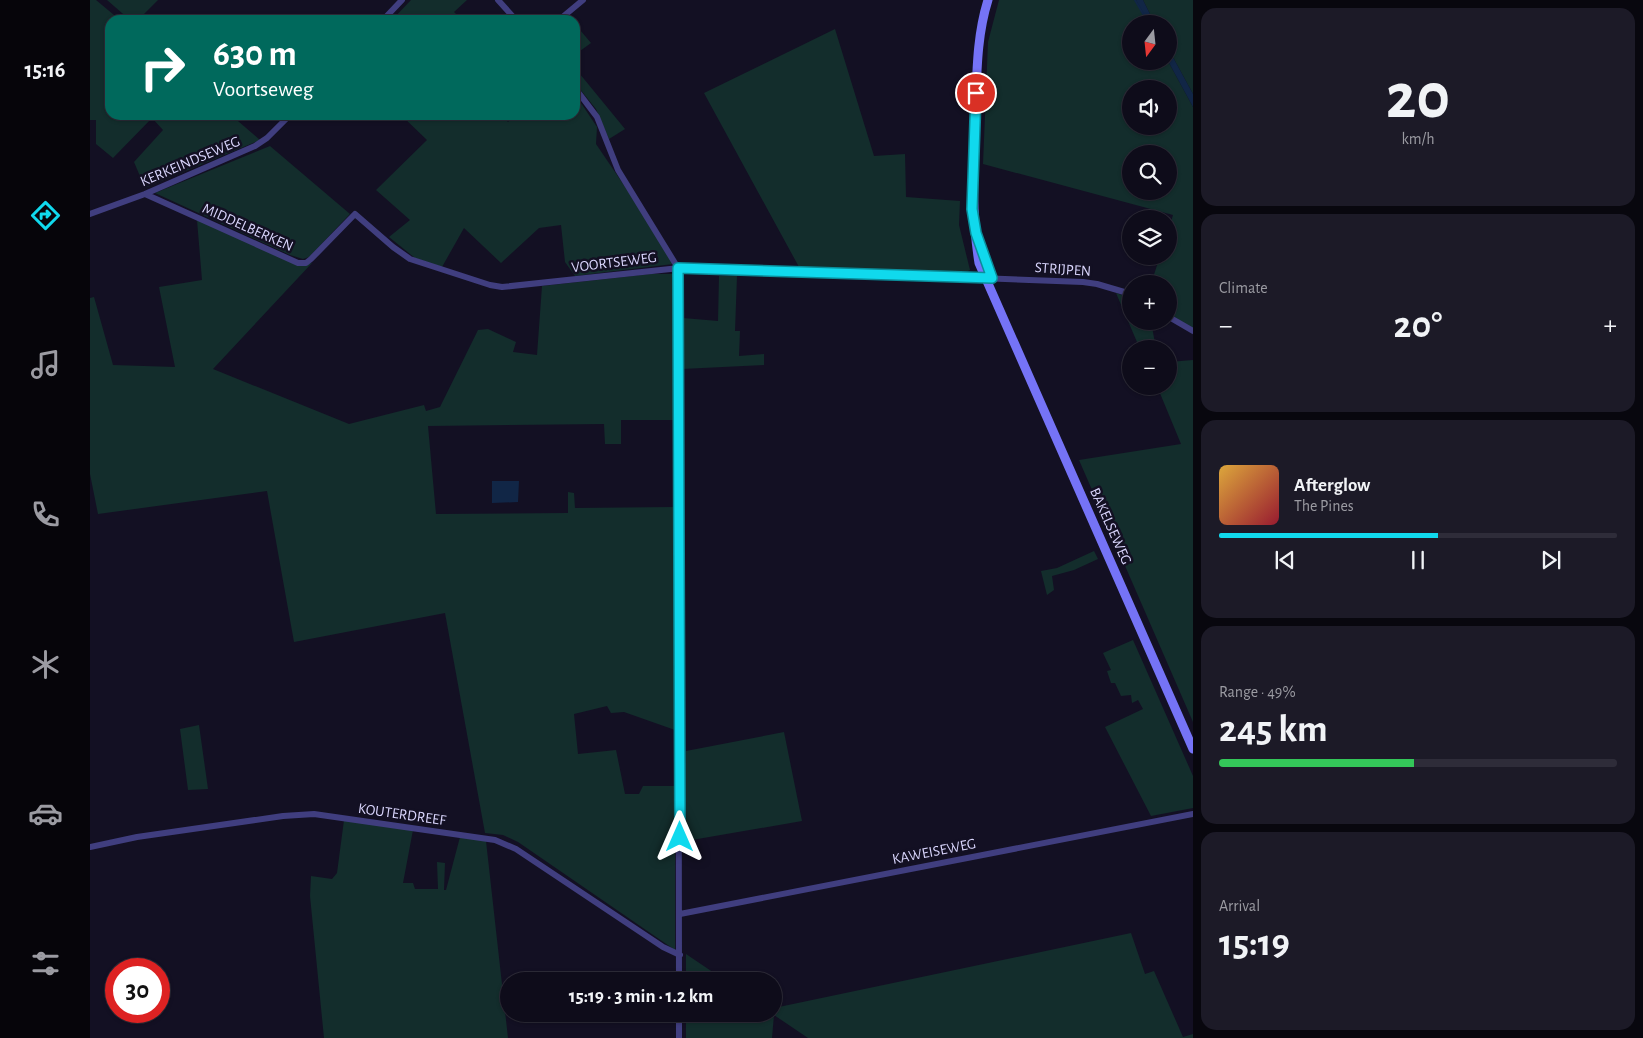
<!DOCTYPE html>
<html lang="en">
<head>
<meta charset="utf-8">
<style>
  body { margin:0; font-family:"Alegreya Sans",sans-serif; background:#1c1a27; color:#f1f3f6; height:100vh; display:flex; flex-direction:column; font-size:19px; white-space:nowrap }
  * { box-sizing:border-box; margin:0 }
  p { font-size:16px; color:#9b9ba2 }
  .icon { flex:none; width:28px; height:28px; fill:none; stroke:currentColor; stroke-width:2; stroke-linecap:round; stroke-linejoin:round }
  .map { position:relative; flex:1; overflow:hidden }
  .panel { display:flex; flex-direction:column; gap:8px; padding:8px; background:#08070e; width:450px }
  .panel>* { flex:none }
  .banner { position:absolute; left:15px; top:15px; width:475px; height:105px; border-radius:15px; box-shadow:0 1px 4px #0004,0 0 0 1px #2e2c39; background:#00695c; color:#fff; overflow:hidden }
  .needle { width:32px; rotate:195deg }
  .buttons { position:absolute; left:1032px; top:15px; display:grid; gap:10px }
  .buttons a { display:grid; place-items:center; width:55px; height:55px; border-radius:50%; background:#0e0c1a; box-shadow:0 1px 4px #0004,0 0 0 1px #2e2c39; font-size:25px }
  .speed { position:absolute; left:15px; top:958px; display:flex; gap:10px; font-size:25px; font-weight:700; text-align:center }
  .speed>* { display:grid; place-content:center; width:65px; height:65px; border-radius:50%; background:#0e0c1a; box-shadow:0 1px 4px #0004,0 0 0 1px #2e2c39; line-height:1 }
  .speed .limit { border:8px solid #d22; background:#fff; color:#111 }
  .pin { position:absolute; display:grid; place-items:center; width:42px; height:42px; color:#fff; margin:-21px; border:2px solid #fff; border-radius:50%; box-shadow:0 1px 5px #0007 }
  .me { position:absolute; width:55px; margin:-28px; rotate:0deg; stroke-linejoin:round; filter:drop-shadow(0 0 4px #0008) }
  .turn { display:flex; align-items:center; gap:18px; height:105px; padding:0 25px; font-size:22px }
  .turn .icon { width:65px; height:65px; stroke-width:2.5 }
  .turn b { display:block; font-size:35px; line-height:42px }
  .big { font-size:38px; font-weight:700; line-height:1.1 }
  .panel .tile { flex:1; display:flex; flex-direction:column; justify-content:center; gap:8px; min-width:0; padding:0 18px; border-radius:15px; background:#1c1a27 }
  .panel .dial { align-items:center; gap:0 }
  .dial b { font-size:65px; line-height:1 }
  .song { display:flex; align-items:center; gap:15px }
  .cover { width:60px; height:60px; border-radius:8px; background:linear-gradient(135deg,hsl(40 70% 55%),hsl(350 70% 35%)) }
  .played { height:5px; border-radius:2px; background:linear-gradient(90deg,#10d9ed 55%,#2e2c39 55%) }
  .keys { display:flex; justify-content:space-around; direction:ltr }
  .heat { display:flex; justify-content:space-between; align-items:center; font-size:28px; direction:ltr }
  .charge { height:8px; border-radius:4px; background:linear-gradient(90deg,#34c759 49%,#2e2c39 0) }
  .trip { position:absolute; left:410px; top:972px; width:282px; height:50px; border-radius:25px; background:#0e0c1a; box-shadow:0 1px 4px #0004,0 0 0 1px #2e2c39; font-weight:700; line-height:50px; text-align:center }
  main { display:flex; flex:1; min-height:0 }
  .tab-bar { display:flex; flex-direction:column; width:90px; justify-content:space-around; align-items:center; background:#06050a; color:#9b9ba2 }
  .tab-bar .icon { width:35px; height:35px }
  .tab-bar .current { color:#10d9ed }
  .tab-bar b { font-size:22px; color:#f1f3f6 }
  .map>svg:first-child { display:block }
  .green { fill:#132d2c; fill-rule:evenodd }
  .water { fill:#112646 }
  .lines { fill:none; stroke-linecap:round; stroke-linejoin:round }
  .stream { stroke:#112646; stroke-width:2 }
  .street { stroke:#403e7f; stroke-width:6 }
  .secondary { stroke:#7573f6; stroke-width:9 }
  .route-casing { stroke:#0a8d9a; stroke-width:12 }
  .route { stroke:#10d9ed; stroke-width:9 }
  .labels { text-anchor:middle; stroke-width:5; stroke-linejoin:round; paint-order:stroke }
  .street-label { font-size:15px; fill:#d9d5fc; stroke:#131023 }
</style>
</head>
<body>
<main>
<nav class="tab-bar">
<b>15:16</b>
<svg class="icon current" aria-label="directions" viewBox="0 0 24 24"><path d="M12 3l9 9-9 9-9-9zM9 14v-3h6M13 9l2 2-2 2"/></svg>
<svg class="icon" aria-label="music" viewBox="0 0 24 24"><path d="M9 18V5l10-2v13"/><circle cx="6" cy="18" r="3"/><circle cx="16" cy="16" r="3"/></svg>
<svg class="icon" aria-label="phone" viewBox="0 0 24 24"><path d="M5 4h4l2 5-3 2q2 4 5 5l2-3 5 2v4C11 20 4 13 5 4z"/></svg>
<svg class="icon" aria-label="climate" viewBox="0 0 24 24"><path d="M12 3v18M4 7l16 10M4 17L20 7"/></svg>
<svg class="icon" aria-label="car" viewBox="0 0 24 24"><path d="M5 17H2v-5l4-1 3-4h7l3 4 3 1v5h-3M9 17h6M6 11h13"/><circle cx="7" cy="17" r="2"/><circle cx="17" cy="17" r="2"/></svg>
<svg class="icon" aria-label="filters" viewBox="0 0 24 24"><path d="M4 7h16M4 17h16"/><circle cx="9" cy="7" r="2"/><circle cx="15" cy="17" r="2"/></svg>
</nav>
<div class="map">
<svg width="1103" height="1038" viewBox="0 0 1103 1038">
  <rect width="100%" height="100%" fill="#131023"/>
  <path class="green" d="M0,0H6L30,20H20V115H141L170,140L55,188L44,162L73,130L62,118L23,158L6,144V120H0Z
    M17,0H68L48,20H40Z
    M321,0H377L364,12L372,20H302Z
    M909,0H1046L1059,24H1041V61H1078L1103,107V329L1079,313V284H1061L1070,256H1079V228L1083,215L893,164L898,42ZM1041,89H1079V126H1041ZM1041,154H1079V191H1041Z
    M1053,0H1103V94L1079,50V24H1065Z
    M485,24L501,43L490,51L485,46Z
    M745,29L784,156L815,154L816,197L870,201L869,225L880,270L878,271L797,272L709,267L614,93Z
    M485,68L535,129L519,139L506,109L485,83Z
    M487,97L507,127L506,144L565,231L583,264L485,276L475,262L471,225L449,228L411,263L374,228L352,267L325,258L299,237L320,220L286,190L337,140L311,115H412L418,122L425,115H485V99Z
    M180,146L260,214L219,257L213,259L200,255L65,193Z
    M107,220L217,264L222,263L123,369L259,424L334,405L336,411L350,407L388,330L398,329L426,342L423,352L447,355L452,286L561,274H583L584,420H531V444H515L514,424L338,426L346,514L478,513V492L484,493L485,508L584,507L585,730L534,712L521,713L517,706L484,714L488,754L526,750L535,794H549L553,786H585V950L428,842L413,835L395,833L355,613L204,642L177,491L8,514L0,474V298L4,297L23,365L85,367L69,287L112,280Z
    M629,276H647L645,331H650L649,356L674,354V365L592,369L593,318L628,321Z
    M1026,293L1041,298V321H1061L1066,349H1050Z
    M1103,360V722L989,460L1091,444L1067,386H1079V362Z
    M1004,551L1008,559L984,570L962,576L964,590L957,595L951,571L967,568Z
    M1043,640L1103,776V808L1061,816L1015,727L1053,709L1048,700L1042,703L1041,695L1031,696L1025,683H1021L1017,671L1021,670L1013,653Z
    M109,725L118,789L98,790L90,729Z
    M694,732L712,821L596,841V751Z
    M254,820L323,830L313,883H323L325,889H348L347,862L355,863L354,890H356L370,837L396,841L418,1038H234L220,896L221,876L242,879L247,873Z
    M1041,933L1055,974L1064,971L1093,1037L1103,1034V1038H718L684,1015L682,1038H596V1014H684V1008Z
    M596,954L636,981H596Z"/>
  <path class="water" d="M1046,0H1053L1065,24H1059Z
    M1079,50L1103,94V107L1078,61Z
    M402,481H429L428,502L402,503Z"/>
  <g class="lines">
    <path class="stream" d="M1045,0L1059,24"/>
    <path class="street" d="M408,0L426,20
      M293,20L312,0
      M469,20L493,0
      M485,88L507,117L528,170L588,268L589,981
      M55,194L208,263H216L221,259L265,214L303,247L320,259L400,285L412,287L599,267L993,282L1007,284L1041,294
      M0,214L55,194L165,146L177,138L200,115
      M1079,317L1103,331
      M0,847L47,837L193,816L224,814L405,840L426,849L573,947L590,955
      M590,914L1103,814
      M589,1038V1014"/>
    <path class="secondary" d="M898,0C886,38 887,78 885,118C884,167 881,214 889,263L1103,749
      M891,250L902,277"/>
  </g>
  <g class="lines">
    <defs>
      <path id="route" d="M590,837L588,268L902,278L886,233L882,209L886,93"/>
    </defs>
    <use href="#route" class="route-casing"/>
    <use href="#route" class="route"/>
  </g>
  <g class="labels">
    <g class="street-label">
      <text transform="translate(100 161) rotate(-23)" y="5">KERKEINDSEWEG</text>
      <text transform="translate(158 227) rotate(24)" y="5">MIDDELBERKEN</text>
      <text transform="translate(524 262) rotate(-7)" y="5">VOORTSEWEG</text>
      <text transform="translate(973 269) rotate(4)" y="5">STRIJPEN</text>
      <text transform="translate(1021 526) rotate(66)" y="5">BAKELSEWEG</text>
      <text transform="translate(312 814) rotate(8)" y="5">KOUTERDREEF</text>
      <text transform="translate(844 851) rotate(-11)" y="5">KAWEISEWEG</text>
    </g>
  </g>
</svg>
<div class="buttons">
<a><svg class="needle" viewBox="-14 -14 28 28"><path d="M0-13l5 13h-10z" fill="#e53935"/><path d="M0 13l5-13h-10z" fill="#9b9ba2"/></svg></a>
<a><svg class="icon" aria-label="sound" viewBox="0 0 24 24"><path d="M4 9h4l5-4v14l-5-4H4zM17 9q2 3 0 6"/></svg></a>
<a><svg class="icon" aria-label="search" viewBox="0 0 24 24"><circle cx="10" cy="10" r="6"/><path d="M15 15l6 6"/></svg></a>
<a><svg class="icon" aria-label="layers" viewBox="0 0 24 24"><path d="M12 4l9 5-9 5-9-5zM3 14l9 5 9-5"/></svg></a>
<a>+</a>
<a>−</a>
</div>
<div class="speed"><div class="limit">30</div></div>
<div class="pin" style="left:886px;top:93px;background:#d93025"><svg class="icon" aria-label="arrive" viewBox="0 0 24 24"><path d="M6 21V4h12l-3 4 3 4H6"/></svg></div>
<svg class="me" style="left:590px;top:837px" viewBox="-20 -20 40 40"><path d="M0-17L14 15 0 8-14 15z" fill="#10d9ed" stroke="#fff" stroke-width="4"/></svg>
<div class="trip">15:19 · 3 min · 1.2 km</div>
<div class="banner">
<div class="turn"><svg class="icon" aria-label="right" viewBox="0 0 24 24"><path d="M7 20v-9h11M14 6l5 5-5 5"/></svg><div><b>630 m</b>Voortseweg</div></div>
</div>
</div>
<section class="panel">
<div class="tile dial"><b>20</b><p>km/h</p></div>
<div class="tile"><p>Climate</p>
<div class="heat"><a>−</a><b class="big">20°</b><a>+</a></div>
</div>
<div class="tile">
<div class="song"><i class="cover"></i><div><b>Afterglow</b><p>The Pines</p></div></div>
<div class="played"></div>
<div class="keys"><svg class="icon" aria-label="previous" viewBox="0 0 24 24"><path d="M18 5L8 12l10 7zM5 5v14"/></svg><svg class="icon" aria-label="pause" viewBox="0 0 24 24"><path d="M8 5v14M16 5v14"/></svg><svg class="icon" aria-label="next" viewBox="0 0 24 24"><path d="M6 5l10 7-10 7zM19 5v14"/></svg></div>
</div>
<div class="tile"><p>Range · 49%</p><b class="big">245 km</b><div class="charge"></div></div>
<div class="tile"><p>Arrival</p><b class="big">15:19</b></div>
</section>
</main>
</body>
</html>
